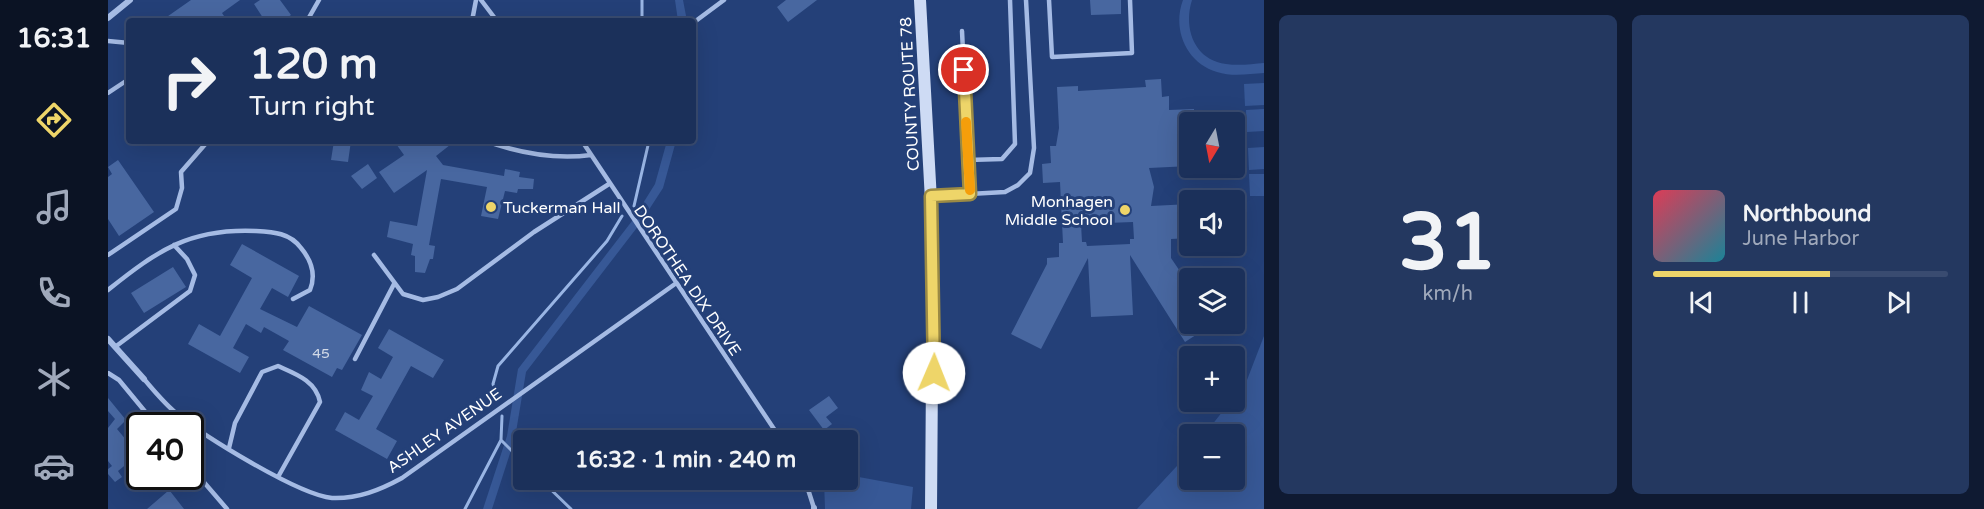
<!DOCTYPE html>
<html lang="en">
<head>
<meta charset="utf-8">
<style>
  body { margin:0; font-family:"Varela Round",sans-serif; background:#243860; color:#f1f3f6; height:100vh; display:flex; flex-direction:column; font-size:22px; white-space:nowrap }
  * { box-sizing:border-box; margin:0 }
  p { font-size:20px; color:#a0a9bb }
  .icon { flex:none; width:33px; height:33px; fill:none; stroke:currentColor; stroke-width:2; stroke-linecap:round; stroke-linejoin:round }
  .map { position:relative; flex:1; overflow:hidden }
  .panel { display:flex; flex-direction:column; gap:15px; padding:15px; background:#0f1a32; width:720px }
  .panel>* { flex:none }
  .banner { position:absolute; left:18px; top:18px; width:570px; height:126px; border-radius:6px; box-shadow:0 6px 24px #0002,0 0 0 2px #394b70; background:#1b305a; color:#f1f3f6; overflow:hidden }
  .needle { width:39px; rotate:190deg }
  .fabs { position:absolute; left:1071px; top:112px; display:grid; gap:12px }
  .fabs a { display:grid; place-items:center; width:66px; height:66px; border-radius:6px; background:#1b305a; box-shadow:0 6px 24px #0002,0 0 0 2px #394b70; font-size:30px }
  .speed { position:absolute; left:18px; top:412px; display:flex; gap:12px; font-size:30px; font-weight:700; text-align:center }
  .speed>* { display:grid; place-content:center; width:78px; height:78px; border-radius:50%; background:#1b305a; box-shadow:0 6px 24px #0002,0 0 0 2px #394b70; line-height:1 }
  .speed .limit { border:3px solid #111; border-radius:9px; background:#fff; color:#111 }
  .pin { position:absolute; display:grid; place-items:center; width:51px; height:51px; color:#fff; margin:-26px; border:3px solid #fff; border-radius:50%; box-shadow:0 2px 6px #0007 }
  .me { position:absolute; width:66px; margin:-33px; rotate:1deg; stroke-linejoin:round; filter:drop-shadow(0 0 4px #0008) }
  .turn { display:flex; align-items:center; gap:21px; height:126px; padding:0 24px; font-size:27px }
  .turn .icon { width:78px; height:78px; stroke-width:2.5 }
  .turn b { display:block; font-size:42px; line-height:51px }
  .panel .widget { flex:1; display:flex; flex-direction:column; justify-content:center; gap:9px; min-width:0; padding:0 21px; border-radius:9px; background:#243860 }
  .panel .dial { align-items:center; gap:0 }
  .dial b { font-size:78px; line-height:1 }
  .song { display:flex; align-items:center; gap:18px }
  .cover { width:72px; height:72px; border-radius:9px; background:linear-gradient(135deg,hsl(350 70% 55%),hsl(190 70% 35%)) }
  .played { height:6px; border-radius:3px; background:linear-gradient(90deg,#eed569 60%,#394b70 60%) }
  .keys { display:flex; justify-content:space-around; direction:ltr }
  .panel .tiles { flex:1; display:grid; gap:15px; grid-template-columns:repeat(2,1fr) }
  .trip { position:absolute; left:405px; top:430px; width:345px; height:60px; border-radius:6px; background:#1b305a; box-shadow:0 6px 24px #0002,0 0 0 2px #394b70; font-weight:700; line-height:60px; text-align:center }
  main { display:flex; flex:1; min-height:0 }
  .menu { display:flex; flex-direction:column; width:108px; justify-content:space-around; align-items:center; background:#0b1324; color:#a0a9bb }
  .menu .icon { width:42px; height:42px }
  .menu .on { color:#eed569 }
  .menu b { font-size:27px; color:#f1f3f6 }
  .map>svg:first-child { display:block }
  .green { fill:#375896 }
  .lines { fill:none; stroke-linecap:round; stroke-linejoin:round }
  .stream { stroke:#99b5e4; stroke-width:3 }
  .building { fill:#4867a0; fill-rule:evenodd }
  .lane { stroke:#a5bbe4; stroke-width:4.5 }
  .street { stroke:#a5bbe4; stroke-width:6 }
  .secondary { stroke:#cedbf4; stroke-width:12 }
  .route-casing { stroke:#9b8a44; stroke-width:15 }
  .route { stroke:#eed569; stroke-width:10 }
  .slow { stroke:#f59e0b; stroke-width:10 }
  .poi-dot { fill:#eed569; stroke:#244078; stroke-width:2 }
  .labels { text-anchor:middle; stroke-width:6; stroke-linejoin:round; paint-order:stroke }
  .number-label { font-size:14px; fill:#d1d9e7 }
  .street-label { font-size:16px; fill:#fff; stroke:#244078 }
  .poi-label { font-size:16px; fill:#fff; stroke:#244078; text-anchor:end }
</style>
</head>
<body>
<main>
<nav class="menu">
<b>16:31</b>
<svg class="icon on" aria-label="directions" viewBox="0 0 24 24"><path d="M12 3l9 9-9 9-9-9zM9 14v-3h6M13 9l2 2-2 2"/></svg>
<svg class="icon" aria-label="music" viewBox="0 0 24 24"><path d="M9 18V5l10-2v13"/><circle cx="6" cy="18" r="3"/><circle cx="16" cy="16" r="3"/></svg>
<svg class="icon" aria-label="phone" viewBox="0 0 24 24"><path d="M5 4h4l2 5-3 2q2 4 5 5l2-3 5 2v4C11 20 4 13 5 4z"/></svg>
<svg class="icon" aria-label="climate" viewBox="0 0 24 24"><path d="M12 3v18M4 7l16 10M4 17L20 7"/></svg>
<svg class="icon" aria-label="car" viewBox="0 0 24 24"><path d="M5 17H2v-5l4-1 3-4h7l3 4 3 1v5h-3M9 17h6M6 11h13"/><circle cx="7" cy="17" r="2"/><circle cx="17" cy="17" r="2"/></svg>
</nav>
<div class="map">
<svg width="1156" height="509" viewBox="0 0 1156 509">
  <rect width="100%" height="100%" fill="#244078"/>
  <path class="green" d="M567,0H575L579,21H570Z
    M1075,0H1084C1075,28 1086,60 1118,64C1131,66 1144,64 1156,63V73C1141,74 1124,77 1109,72C1078,63 1064,29 1075,0Z
    M1156,83V105L1137,106L1136,84Z
    M1156,109V131L1139,132L1138,110Z
    M559,141H568L555,188L531,225L418,372L407,438L384,509H375L399,436L410,369L524,221L547,184Z
    M1156,147V169L1141,170L1140,148Z
    M1141,174H1156V196H1142Z
    M1156,336V509H1029L1081,453L1082,480H1126V435H1096L1122,402H1126L1127,396L1139,380Z
    M740,475L805,487L803,509H717L716,480H740Z"/>
  <g class="lines">
    <path class="stream" d="M534,0V21
      M526,206L541,141
      M389,400L385,384L390,366L499,241L514,216
      M393,440L416,463
      M433,480L463,509
      M357,509L393,440L394,416"/>
  </g>
  <path class="building" d="M83,0H132L114,13L116,16L109,21H53Z
    M152,0H172L183,15L180,17L183,21H157L146,4Z
    M678,0H709L680,22L669,7Z
    M982,0H1013V14L983,15Z
    M1053,79L1054,97L1061,96V110L1086,109V123H1082V166L1041,168L1046,187L1043,206L1082,204V238L1063,239V258L1082,286V324H1105L1077,342L1022,255L1025,315L983,317L980,258L933,349L903,334L939,264V258L951,257V243H955L952,182L935,183L934,164L943,163L942,146H948L951,128L949,87L970,86V91L1038,87L1037,80ZM1025,222L1026,239H1022V244L979,246L978,242H974L973,224Z
    M226,141H243L240,162L223,160Z
    M286,141H347L328,156L335,165L396,176L397,169L412,172L411,177L426,179L425,189H410L409,193L397,191L390,219L373,216L379,187L333,179L321,245L327,246L325,259H322L317,273L307,272V256L303,255L305,244L279,237L282,221L309,226L319,170L286,193L271,172L296,155Z
    M10,160L46,212L11,236L0,219V177L4,174L0,167Z
    M260,164L269,178L254,189L243,176Z
    M134,244L191,276L180,297L164,288L152,309L189,327L201,306L254,335L234,370L229,368L224,377L175,350L181,341L156,327L153,333L138,324L125,348L141,357L132,373L80,344L91,324L112,336L144,278L122,265Z
    M65,267L78,287L36,313L23,293Z
    M281,329L336,360L325,378L303,366L268,429L289,441L279,459L227,430L237,412L251,420L265,396L253,390L261,372L273,379L285,357L270,348Z
    M721,396L730,408L718,417L724,424L716,430L701,410Z
    M0,398L18,420L9,429L24,447L32,441V453L10,471L14,477L7,482L0,474V469L4,466L0,461V428L7,419L0,411Z
    M48,477H66L71,483L62,491L76,509H39L60,491Z"/>
  <g class="lines">
    <path class="lane" d="M373,0L389,21
      M941,0L944,57L1024,53L1022,0
      M199,21L211,0
      M364,21L368,0
      M585,23L616,0
      M854,31L862,194
      M0,41L21,43
      M0,93L21,79
      M377,141C411,153 446,160 483,155
      M474,141L674,441
      M860,160L894,159L907,144L902,0
      M825,196L897,192L910,185L922,173L926,148L918,0
      M0,255L68,209L74,188L73,172L100,141
      M266,255L295,294L315,300L330,297L349,289L426,232L501,184
      M0,290C50,250 82,228 148,231C166,232 182,233 193,248C203,260 208,275 202,290L185,299
      M7,347L82,291L87,275L79,259L66,245
      M247,359L286,284
      M0,373L11,380L49,426
      M36,379C46,391 56,403 68,413C95,436 191,495 224,498C250,499 272,490 294,478L567,284
      M121,448L127,423L154,372L170,366C188,374 208,381 212,402L170,477
      M82,466L119,509
      M697,480L706,508"/>
    <path class="street" d="M0,18L22,0
      M0,339L36,379
      M706,508V509"/>
    <path class="secondary" d="M812,0L825,237L823,509"/>
  </g>
  <g class="lines">
    <defs>
      <path id="route" d="M826,373L823,196L862,194L856,70"/>
    </defs>
    <use href="#route" class="route-casing"/>
    <use href="#route" class="route"/>
    <path class="slow" d="M858,122L862,190"/>
  </g>
  <g class="poi-dot">
    <circle cx="383" cy="207" r="6"/>
    <circle cx="1017" cy="210" r="6"/>
  </g>
  <g class="labels">
    <g class="number-label">
      <text x="213" y="358">45</text>
    </g>
    <g class="street-label">
      <text transform="translate(801 94) rotate(-93)" y="6">COUNTY ROUTE 78</text>
      <text transform="translate(580 280) rotate(56)" y="6">DOROTHEA DIX DRIVE</text>
      <text transform="translate(336 430) rotate(-35)" y="6">ASHLEY AVENUE</text>
    </g>
    <g class="poi-label">
      <text x="1005" y="207">Monhagen<tspan x="1005" dy="18">Middle School</tspan></text>
      <text x="395" y="213" text-anchor="start">Tuckerman Hall</text>
    </g>
  </g>
</svg>
<div class="fabs">
<a><svg class="needle" viewBox="-14 -14 28 28"><path d="M0-13l5 13h-10z" fill="#e53935"/><path d="M0 13l5-13h-10z" fill="#a0a9bb"/></svg></a>
<a><svg class="icon" aria-label="sound" viewBox="0 0 24 24"><path d="M4 9h4l5-4v14l-5-4H4zM17 9q2 3 0 6"/></svg></a>
<a><svg class="icon" aria-label="layers" viewBox="0 0 24 24"><path d="M12 4l9 5-9 5-9-5zM3 14l9 5 9-5"/></svg></a>
<a>+</a>
<a>−</a>
</div>
<div class="speed"><div class="limit">40</div></div>
<div class="pin" style="left:856px;top:70px;background:#d93025"><svg class="icon" aria-label="arrive" viewBox="0 0 24 24"><path d="M6 21V4h12l-3 4 3 4H6"/></svg></div>
<svg class="me" style="left:826px;top:373px" viewBox="-20 -20 40 40"><circle r="19" fill="#fff"/><path d="M0-13L10 11 0 6-10 11z" fill="#eed569"/></svg>
<div class="trip">16:32 · 1 min · 240 m</div>
<div class="banner">
<div class="turn"><svg class="icon" aria-label="right" viewBox="0 0 24 24"><path d="M7 20v-9h11M14 6l5 5-5 5"/></svg><div><b>120 m</b>Turn right</div></div>
</div>
</div>
<section class="panel">
<div class="tiles">
<div class="widget dial"><b>31</b><p>km/h</p></div>
<div class="widget">
<div class="song"><i class="cover"></i><div><b>Northbound</b><p>June Harbor</p></div></div>
<div class="played"></div>
<div class="keys"><svg class="icon" aria-label="previous" viewBox="0 0 24 24"><path d="M18 5L8 12l10 7zM5 5v14"/></svg><svg class="icon" aria-label="pause" viewBox="0 0 24 24"><path d="M8 5v14M16 5v14"/></svg><svg class="icon" aria-label="next" viewBox="0 0 24 24"><path d="M6 5l10 7-10 7zM19 5v14"/></svg></div>
</div>
</div>
</section>
</main>
</body>
</html>
